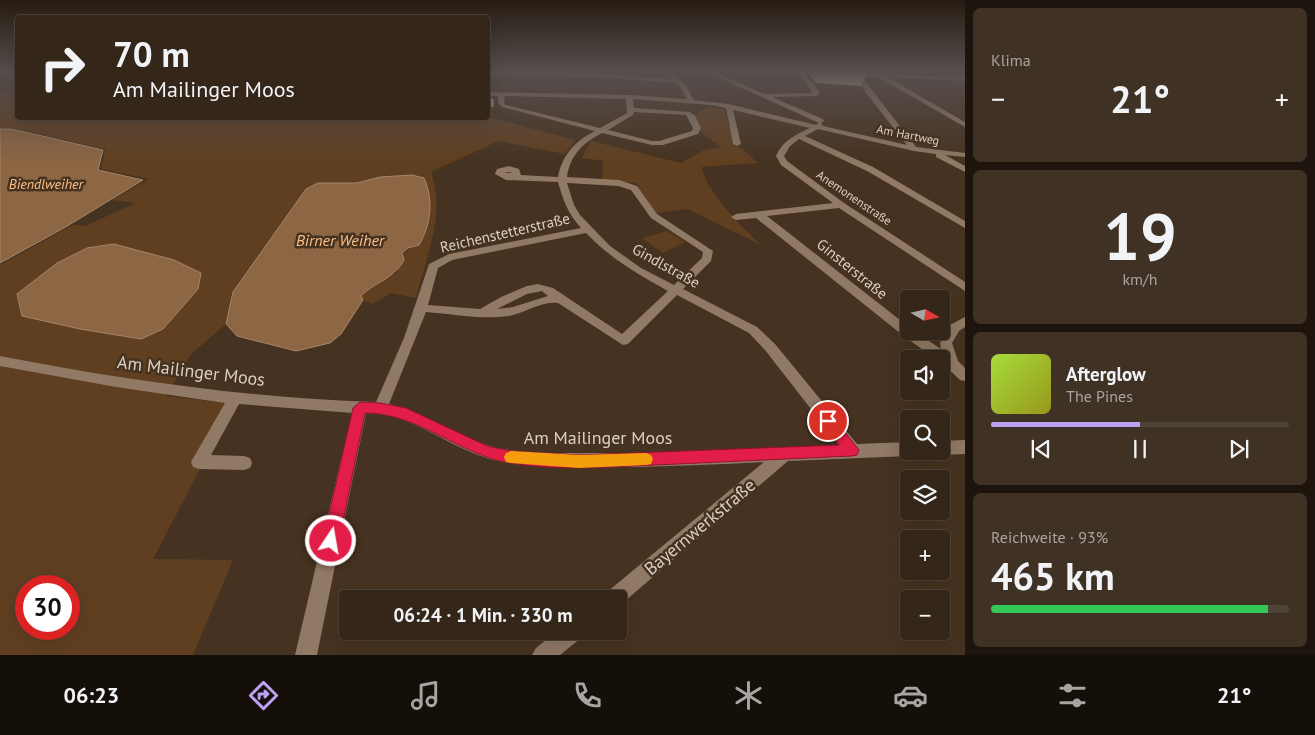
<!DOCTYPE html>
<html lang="de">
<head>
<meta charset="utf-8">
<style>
  body { margin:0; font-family:"PT Sans",sans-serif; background:#3f3225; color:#f1f3f6; height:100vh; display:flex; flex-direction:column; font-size:19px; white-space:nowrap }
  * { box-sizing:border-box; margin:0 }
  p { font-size:16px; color:#a9a5a2 }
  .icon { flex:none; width:28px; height:28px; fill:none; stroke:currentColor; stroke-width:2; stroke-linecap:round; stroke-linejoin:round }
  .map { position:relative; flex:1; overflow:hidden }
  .details { display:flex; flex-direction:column; gap:8px; padding:8px; background:#1d150d; width:350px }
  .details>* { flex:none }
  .hud { position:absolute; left:15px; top:15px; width:475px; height:105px; border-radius:5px; box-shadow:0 5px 20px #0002,0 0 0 1px #4e4337; background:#342618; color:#f1f3f6; overflow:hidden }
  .needle { width:32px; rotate:99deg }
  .controls { position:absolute; left:900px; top:290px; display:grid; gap:10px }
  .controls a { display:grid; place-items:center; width:50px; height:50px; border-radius:5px; background:#342618; box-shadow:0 5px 20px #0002,0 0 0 1px #4e4337; font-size:25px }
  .speed { position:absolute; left:15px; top:575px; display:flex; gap:10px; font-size:25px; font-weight:700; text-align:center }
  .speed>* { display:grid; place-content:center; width:65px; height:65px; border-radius:50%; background:#342618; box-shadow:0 5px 20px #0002,0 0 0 1px #4e4337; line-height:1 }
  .speed .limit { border:8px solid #d22; background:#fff; color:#111 }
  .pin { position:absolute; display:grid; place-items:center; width:42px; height:42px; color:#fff; margin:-21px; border:2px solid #fff; border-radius:50%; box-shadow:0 1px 5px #0007 }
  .me { position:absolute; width:55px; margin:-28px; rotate:12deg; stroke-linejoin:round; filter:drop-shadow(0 0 4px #0008) }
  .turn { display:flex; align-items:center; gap:18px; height:105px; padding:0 15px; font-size:22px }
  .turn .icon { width:65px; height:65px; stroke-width:2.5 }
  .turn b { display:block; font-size:35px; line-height:42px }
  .big { font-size:38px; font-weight:700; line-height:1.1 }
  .details .tile { flex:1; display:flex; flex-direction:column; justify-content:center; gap:8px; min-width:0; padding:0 18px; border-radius:8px; background:#3f3225 }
  .details .dial { align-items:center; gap:0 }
  .dial b { font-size:65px; line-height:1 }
  .song { display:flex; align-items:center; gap:15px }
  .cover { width:60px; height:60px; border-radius:8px; background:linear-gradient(135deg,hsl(80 70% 55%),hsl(60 70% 35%)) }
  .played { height:5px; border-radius:2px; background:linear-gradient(90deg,#bca0f2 50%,#4e4337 50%) }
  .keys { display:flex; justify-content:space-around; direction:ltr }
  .heat { display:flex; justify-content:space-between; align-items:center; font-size:28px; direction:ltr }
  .charge { height:8px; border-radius:4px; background:linear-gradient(90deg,#34c759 93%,#4e4337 0) }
  .trip { position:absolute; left:339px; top:590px; width:288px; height:50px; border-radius:5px; background:#342618; box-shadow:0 5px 20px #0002,0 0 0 1px #4e4337; font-weight:700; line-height:50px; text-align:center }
  .dock { display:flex; height:80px; justify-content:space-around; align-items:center; background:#150f0a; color:#a9a5a2 }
  .dock .icon { width:35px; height:35px }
  .dock .active { color:#bca0f2 }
  .dock b { font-size:22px; color:#f1f3f6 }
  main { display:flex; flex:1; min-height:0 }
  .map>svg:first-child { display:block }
  .green { fill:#603f20; fill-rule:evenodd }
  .water { fill:#8d6643; stroke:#a5866a }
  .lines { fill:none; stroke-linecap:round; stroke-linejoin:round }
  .minor { fill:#907965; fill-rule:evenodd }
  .wall { fill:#d4beab }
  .shaded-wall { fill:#ac9b8b }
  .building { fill:#f6ddc7; stroke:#ac9b8b }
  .route { fill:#e11d48; stroke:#92132f }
  .slow { fill:#f59e0b }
  .labels { text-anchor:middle; stroke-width:5; stroke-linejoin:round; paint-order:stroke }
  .far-street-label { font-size:12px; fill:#dcd0c5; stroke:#463220 }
  .far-water-label { font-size:14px; font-style:italic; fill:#fdc087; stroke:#463220 }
  .street-label { font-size:15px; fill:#dcd0c5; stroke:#463220 }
  .water-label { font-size:16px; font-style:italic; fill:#fdc087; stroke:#463220 }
  .near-street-label { font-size:18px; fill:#dcd0c5; stroke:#463220 }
</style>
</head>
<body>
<main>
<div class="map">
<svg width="965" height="655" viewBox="0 0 965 655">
  <rect width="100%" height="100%" fill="#463220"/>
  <path class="green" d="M0,92H17L18,118H243L258,119L488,117L575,140L565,154L498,141L431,172C446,213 426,258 416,298L391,293L373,304L363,300L361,296L368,289L397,273C401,257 402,250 419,245L380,177L357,183H318L306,190L233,292L226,324L191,354L166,396L234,404L153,559L233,560L193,655H0V265L73,225L85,226L136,203L112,200L149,179L101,169L105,149L13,128H0ZM87,248L141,339L80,329L23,316L17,294L57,263ZM26,586H69V629H26Z
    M708,107L725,110L733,145L741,148L758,163L702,167C706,193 742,226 761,245L688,209L657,213L640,192L637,183L602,180L603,161L582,158L591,141L681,163L702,151L721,147L702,133L694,115Z
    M667,231L685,242L663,253L642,238Z"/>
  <path class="water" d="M0,129H12L103,150L98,170L143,180L64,228L0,263Z
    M412,175L424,178C434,200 431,225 419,245L408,248L402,253L404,260C393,280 376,281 361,296L363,300L341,334L330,343L296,351L237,336L226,324L233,292L306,189L318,183H357L380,177Z
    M114,244L174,260L201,273L198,289L163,329L141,339L80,329L22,316L17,294L57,263L87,248Z"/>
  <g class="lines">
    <path class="minor" d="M488,71L608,74L672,79L660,71C678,70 686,86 694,100L729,104L816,125L819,123L705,71H712L764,94L813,93L797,71H826L828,74L805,73L820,93L817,96L772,97L823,119L824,121L821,123L823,126L907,145L866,93C862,84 857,77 847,75V73L965,77V81L887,77L965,122V127L878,77L861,76L916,147L965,153V157L945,155L965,166V172L936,157V154L914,151L818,129L805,136L873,167L965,221V228L867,171L799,139L790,146L784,156L787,161L844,203L965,282V291L839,208L767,216L909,327V331H914L941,349L940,343L950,325L965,317V327L959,331L952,343L958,361L965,368V381L960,380L941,362V359H936L905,337L756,218L736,220L731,217L736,214L833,203L781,165L776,156C783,140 796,135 810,128L733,110L741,144L737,146L733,144L726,108L711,105L633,99L634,108L690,112L695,116L701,128L698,134L663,145H652L602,133C583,143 570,155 567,177L619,180L637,186L657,214L713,251L711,261L683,289L757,327L775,344L857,444L909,442V451H916L915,454L909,456L788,461L618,607V599H604L607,592L764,462C703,465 642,468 581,467C554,466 524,467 498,461C451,451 415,413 366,413L317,655H295L352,413L239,404L211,455L244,456L250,458L252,463L250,468L244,470L199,469L193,467L191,462L225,403L116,387L0,366V356C124,380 249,398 376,402L404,338L429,264L449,254L581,228C568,214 563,200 558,182L506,180L495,174L497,169L509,166L519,169L521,175L558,177C562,155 575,141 595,131L502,107L498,103V96H488V92L629,95L687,99L678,83L608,78L488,74ZM505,96L626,99L627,113L600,128L506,105L504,103ZM634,112L686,115L693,128L692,131L659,141H652L608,130L633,115ZM509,172L512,173H504ZM567,183L618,186L631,190L651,218L703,252L702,258L674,285L641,268L610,246L580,215L574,205ZM586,233C610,258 637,274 668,291L622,334L553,288L538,284L527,286L501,297L480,309L428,305L438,268L452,260ZM542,291L548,296L513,307L497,309L527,294ZM677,295L749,333L765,350L839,445C757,449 675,454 593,453C562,453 528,454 498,448C460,440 428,413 389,404L426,312C453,314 482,320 509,316C526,313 540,301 558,303L623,345L628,344Z
      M965,440V454L941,455L935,451H941V441Z
      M557,631H584L581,638L560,655H532L536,648Z"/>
  </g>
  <path class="wall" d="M811,71H860L866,76L861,86L816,83L809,75Z"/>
  <path class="shaded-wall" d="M494,101V107H488V102Z"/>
  <path class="building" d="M817,71H860L866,76L820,73Z
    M488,95L494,101L488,102Z"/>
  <linearGradient id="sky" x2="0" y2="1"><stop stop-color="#261c12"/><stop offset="0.44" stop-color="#574f4e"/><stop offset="1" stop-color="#574f4e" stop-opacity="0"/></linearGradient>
  <rect width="965" height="162" fill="url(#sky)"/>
  <path class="route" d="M360,402L380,403L406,408L487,446L511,451L579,455L839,445L822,421L824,417H833L859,450L857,455L852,456C786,459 720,462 655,465C607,467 558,471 510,463C459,455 419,413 365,413L339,541L337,546L331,549L325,546L323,541L353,408Z"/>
  <path class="slow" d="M511,451L579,455L646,453L651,455L653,459L651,464L646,465L579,468L511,463L506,462L504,457L506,453Z"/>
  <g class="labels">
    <g class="far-street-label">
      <text transform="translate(908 135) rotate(11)" y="4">Am Hartweg</text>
      <text transform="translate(854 198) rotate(34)" y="4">Anemonenstraße</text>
    </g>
    <g class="far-water-label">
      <text x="46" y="189">Biendlweiher</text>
    </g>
    <g class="street-label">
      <text transform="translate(505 233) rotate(-13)" y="5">Reichenstetterstraße</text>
      <text transform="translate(666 266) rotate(29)" y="5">Gindlstraße</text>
      <text transform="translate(852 269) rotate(39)" y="5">Ginsterstraße</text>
    </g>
    <g class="water-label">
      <text x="340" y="246">Birner Weiher</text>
    </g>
    <g class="near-street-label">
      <text transform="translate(191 371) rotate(7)" y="6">Am Mailinger Moos</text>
      <text x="598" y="444">Am Mailinger Moos</text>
      <text transform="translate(700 527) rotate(-40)" y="6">Bayernwerkstraße</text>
    </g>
  </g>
</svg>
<div class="controls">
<a><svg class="needle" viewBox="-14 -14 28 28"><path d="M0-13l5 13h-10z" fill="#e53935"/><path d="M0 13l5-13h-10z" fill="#a9a5a2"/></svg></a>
<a><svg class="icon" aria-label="sound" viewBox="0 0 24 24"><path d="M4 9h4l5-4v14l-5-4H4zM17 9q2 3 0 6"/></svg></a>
<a><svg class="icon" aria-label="search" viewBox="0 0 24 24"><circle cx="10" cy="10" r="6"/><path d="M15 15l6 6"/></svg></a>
<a><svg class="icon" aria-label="layers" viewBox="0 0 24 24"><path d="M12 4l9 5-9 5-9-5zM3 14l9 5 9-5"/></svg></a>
<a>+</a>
<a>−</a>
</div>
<div class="speed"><div class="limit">30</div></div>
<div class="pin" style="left:828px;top:421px;background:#d93025"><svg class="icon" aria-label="arrive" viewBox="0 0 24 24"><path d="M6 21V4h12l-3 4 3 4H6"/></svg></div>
<svg class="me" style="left:331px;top:541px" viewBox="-20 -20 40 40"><circle r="17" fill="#e11d48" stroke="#fff" stroke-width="3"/><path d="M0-11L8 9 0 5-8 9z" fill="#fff"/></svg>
<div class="trip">06:24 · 1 Min. · 330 m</div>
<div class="hud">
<div class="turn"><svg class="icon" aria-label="right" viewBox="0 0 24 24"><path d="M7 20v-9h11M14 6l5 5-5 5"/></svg><div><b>70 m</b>Am Mailinger Moos</div></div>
</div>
</div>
<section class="details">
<div class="tile"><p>Klima</p>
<div class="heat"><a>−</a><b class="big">21°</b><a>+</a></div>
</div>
<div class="tile dial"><b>19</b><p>km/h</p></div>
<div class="tile">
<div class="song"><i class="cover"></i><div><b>Afterglow</b><p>The Pines</p></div></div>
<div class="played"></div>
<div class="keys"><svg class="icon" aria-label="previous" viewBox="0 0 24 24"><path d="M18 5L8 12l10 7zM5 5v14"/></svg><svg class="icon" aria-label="pause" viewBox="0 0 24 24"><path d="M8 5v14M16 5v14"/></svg><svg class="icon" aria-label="next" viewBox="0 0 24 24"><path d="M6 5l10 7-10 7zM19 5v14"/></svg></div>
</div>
<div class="tile"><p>Reichweite · 93%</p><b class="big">465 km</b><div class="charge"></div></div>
</section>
</main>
<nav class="dock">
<b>06:23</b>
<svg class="icon active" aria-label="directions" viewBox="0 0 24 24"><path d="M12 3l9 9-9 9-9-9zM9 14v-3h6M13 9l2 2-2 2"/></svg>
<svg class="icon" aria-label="music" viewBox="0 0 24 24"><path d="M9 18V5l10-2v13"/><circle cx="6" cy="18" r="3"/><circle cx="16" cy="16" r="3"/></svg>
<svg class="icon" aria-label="phone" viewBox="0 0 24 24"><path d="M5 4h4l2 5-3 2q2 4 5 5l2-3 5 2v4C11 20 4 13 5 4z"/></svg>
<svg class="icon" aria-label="climate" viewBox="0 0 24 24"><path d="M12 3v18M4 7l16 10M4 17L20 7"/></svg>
<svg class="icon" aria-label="car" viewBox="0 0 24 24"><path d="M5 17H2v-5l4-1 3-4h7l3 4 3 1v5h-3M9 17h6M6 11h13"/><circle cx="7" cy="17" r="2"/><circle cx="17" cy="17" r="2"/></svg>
<svg class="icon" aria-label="filters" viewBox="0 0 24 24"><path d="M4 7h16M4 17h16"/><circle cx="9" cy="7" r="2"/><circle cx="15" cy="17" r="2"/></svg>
<b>21°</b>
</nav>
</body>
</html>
